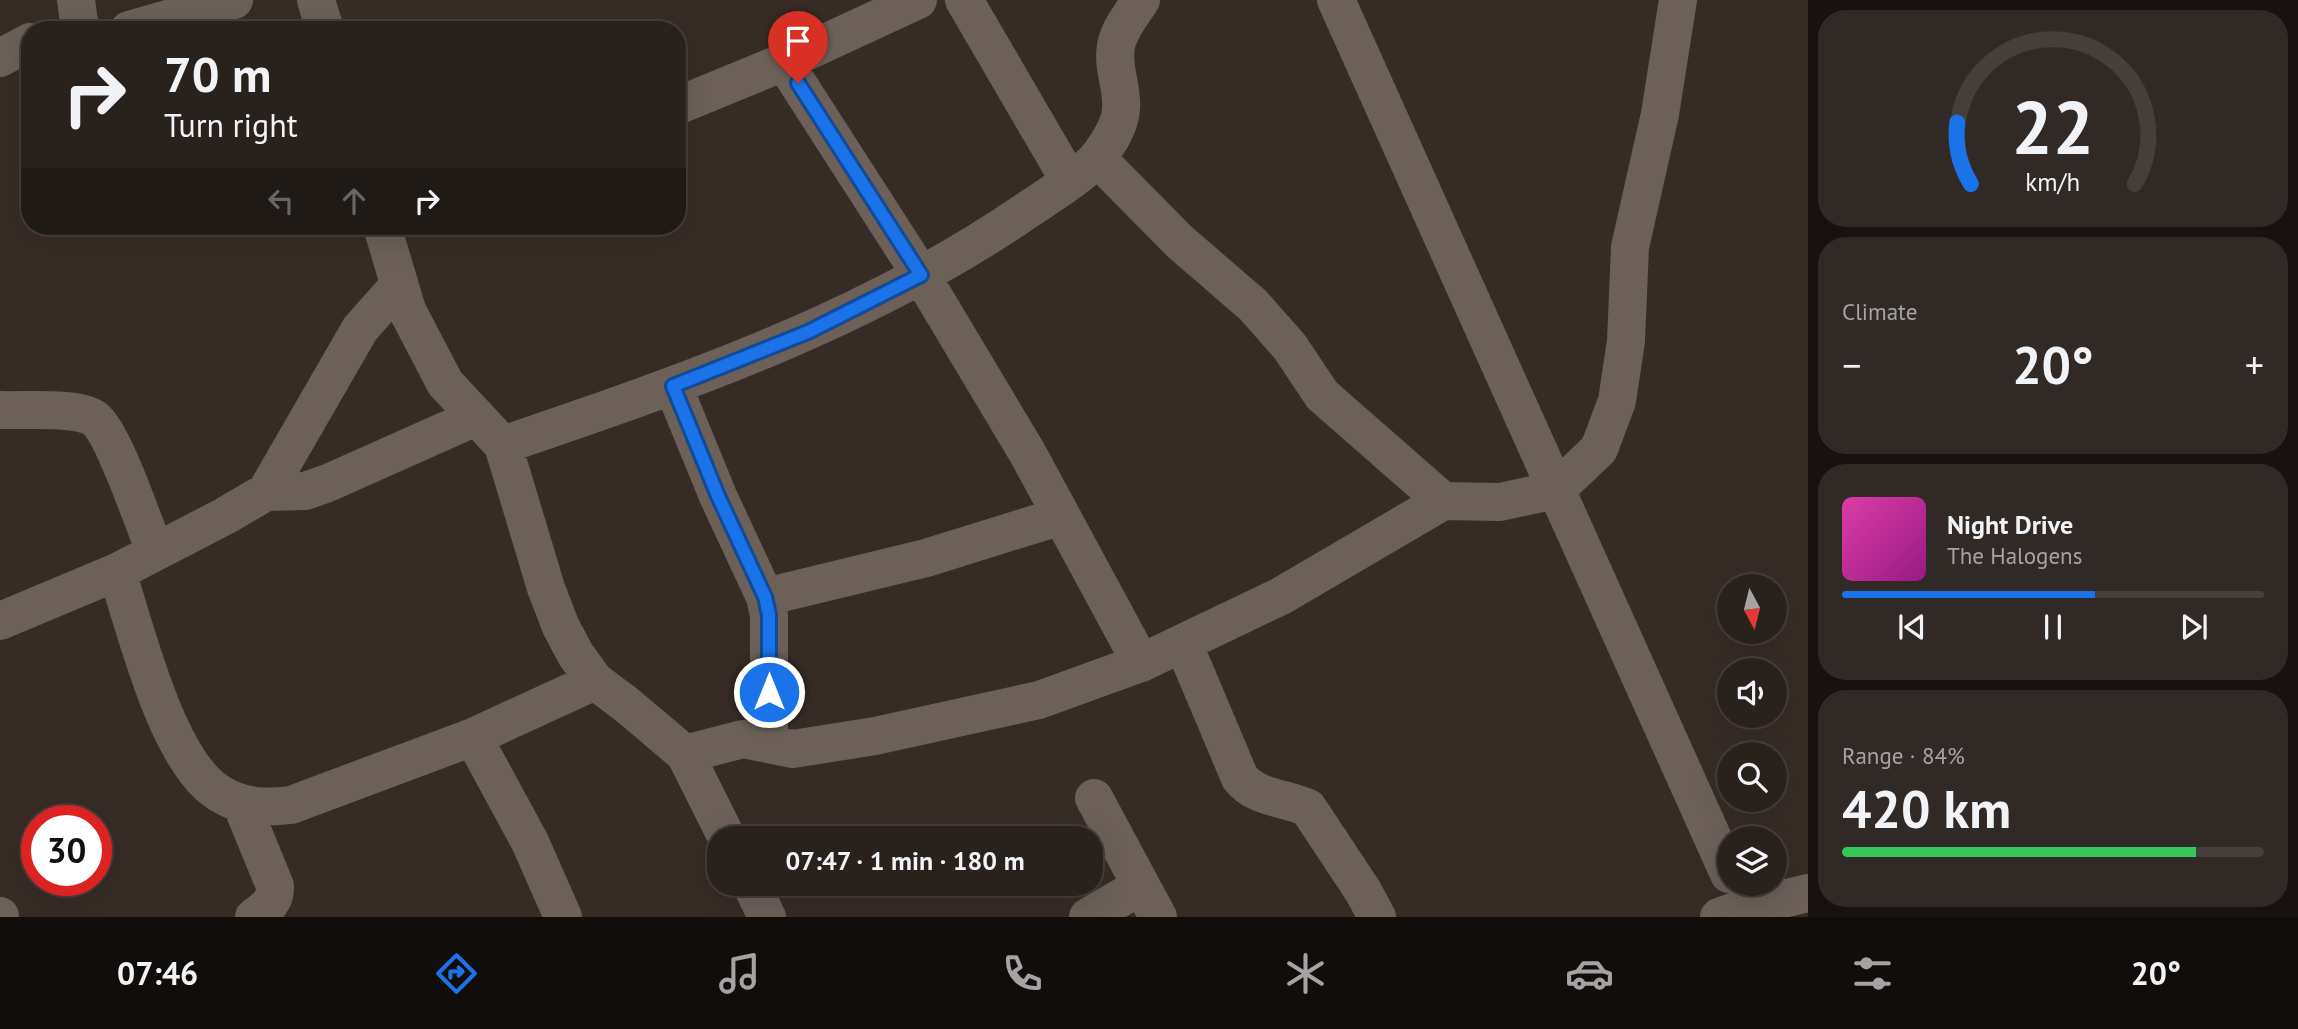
<!DOCTYPE html>
<html lang="en">
<head>
<meta charset="utf-8">
<style>
  body { margin:0; font-family:"PT Sans",sans-serif; background:#312925; color:#f1f3f6; height:100vh; display:flex; flex-direction:column; font-size:26px; white-space:nowrap }
  * { box-sizing:border-box; margin:0 }
  p { font-size:23px; color:#a5a3a3 }
  .icon { flex:none; width:38px; height:38px; fill:none; stroke:currentColor; stroke-width:2; stroke-linecap:round; stroke-linejoin:round }
  .map { position:relative; flex:1; overflow:hidden }
  .drawer { display:flex; flex-direction:column; gap:10px; padding:10px; background:#17120f; width:490px }
  .drawer>* { flex:none }
  .hud { position:absolute; left:21px; top:21px; width:665px; height:214px; border-radius:28px; box-shadow:0 7px 28px #0002,0 0 0 2px #453e3b; background:#29211c; color:#f1f3f6; overflow:hidden }
  .needle { width:46px; rotate:173deg }
  .controls { position:absolute; left:1717px; top:574px; display:grid; gap:14px }
  .controls a { display:grid; place-items:center; width:70px; height:70px; border-radius:50%; background:#29211c; box-shadow:0 7px 28px #0002,0 0 0 2px #453e3b; font-size:35px }
  .speed { position:absolute; left:21px; top:805px; display:flex; gap:14px; font-size:35px; font-weight:700; text-align:center }
  .speed>* { display:grid; place-content:center; width:91px; height:91px; border-radius:50%; background:#29211c; box-shadow:0 7px 28px #0002,0 0 0 2px #453e3b; line-height:1 }
  .speed .limit { border:10px solid #d22; background:#fff; color:#111 }
  .pin { position:absolute; display:grid; place-items:center; width:60px; height:60px; color:#fff; margin:-72px -30px; border-radius:50% 50% 50% 0; rotate:-45deg; box-shadow:0 0 7px #0007 }
  .pin .icon { rotate:45deg }
  .me { position:absolute; width:77px; margin:-38px; rotate:0deg; stroke-linejoin:round; filter:drop-shadow(0 0 5px #0008) }
  .turn { display:flex; align-items:center; gap:24px; height:147px; padding:0 28px; font-size:32px }
  .turn .icon { width:91px; height:91px; stroke-width:2.5 }
  .turn b { display:block; font-size:49px; line-height:60px }
  .lanes { display:flex; align-items:center; height:66px; padding:0 28px; background:#0003; justify-content:center; gap:35px; direction:ltr }
  .lanes .off { opacity:.35 }
  .big { font-size:52px; font-weight:700; line-height:1.1 }
  .drawer .widget { flex:1; display:flex; flex-direction:column; justify-content:center; gap:10px; min-width:0; padding:0 24px; border-radius:28px; background:#312925 }
  .drawer .dial { align-items:center; gap:0 }
  .dial svg { height:182px; overflow:visible; fill:none; stroke:#453e3b; stroke-width:7; stroke-linecap:round; text-anchor:middle }
  .dial text { fill:#f1f3f6; stroke:none }
  .song { display:flex; align-items:center; gap:21px }
  .cover { width:84px; height:84px; border-radius:10px; background:linear-gradient(135deg,hsl(320 70% 55%),hsl(310 70% 35%)) }
  .played { height:7px; border-radius:4px; background:linear-gradient(90deg,#1a73e8 60%,#453e3b 60%) }
  .keys { display:flex; justify-content:space-around; direction:ltr }
  .heat { display:flex; justify-content:space-between; align-items:center; font-size:38px; direction:ltr }
  .charge { height:10px; border-radius:5px; background:linear-gradient(90deg,#34c759 84%,#453e3b 0) }
  .trip { position:absolute; left:707px; top:826px; width:396px; height:70px; border-radius:28px; background:#29211c; box-shadow:0 7px 28px #0002,0 0 0 2px #453e3b; font-weight:700; line-height:70px; text-align:center }
  .tabs { display:flex; height:112px; justify-content:space-around; align-items:center; background:#100d0b; color:#a5a3a3 }
  .tabs .icon { width:49px; height:49px }
  .tabs .on { color:#1a73e8 }
  .tabs b { font-size:32px; color:#f1f3f6 }
  main { display:flex; flex:1; min-height:0 }
  .map>svg:first-child { display:block }
  .lines { fill:none; stroke-linecap:round; stroke-linejoin:round }
  .minor { stroke:#6c6059; stroke-width:38 }
  .route-casing { stroke:#114b97; stroke-width:18 }
  .route { stroke:#1a73e8; stroke-width:12 }
</style>
</head>
<body>
<main>
<div class="map">
<svg width="1808" height="917" viewBox="0 0 1808 917">
  <rect width="100%" height="100%" fill="#372c25"/>
  <g class="lines">
    <path class="minor" d="M76,0L80,30
      M316,0L325,30
      M964,0L1069,180
      M1336,0L1729,874
      M129,30L234,0
      M0,58L30,42
      M784,62L921,275L1028,454L1141,663
      M677,106L784,62L918,0
      M1097,158L1180,242L1253,305L1290,347L1322,395L1443,501L1500,502L1556,490L1599,449L1617,401L1626,341L1630,247L1660,114L1678,0
      M382,226L407,310L445,383L503,445L546,588L561,627L576,655L595,681L627,705L685,754L727,838
      M673,386L718,496L765,597L769,615V744
      M0,410C23,411 78,406 95,419C114,434 144,525 155,551
      M503,445C685,383 863,322 1023,213C1042,200 1086,173 1099,156C1109,142 1120,126 1121,109C1123,87 1112,69 1116,46C1119,29 1132,14 1141,0
      M266,492L305,491L328,483L476,417
      M117,572C136,630 167,761 219,793C242,808 265,808 291,805L473,737L595,681
      M765,597L926,558L1061,516
      M0,621L117,572L225,516L266,492L360,329L399,285
      M1183,643L1240,778C1257,799 1285,797 1308,808L1363,891L1377,917
      M473,737L530,842L563,917
      M685,754L743,739L793,749L875,736L1039,700L1141,663L1281,596L1443,501
      M1094,798L1158,917
      M241,803L275,886C276,902 265,909 254,917
      M751,884L767,917
      M0,916V917
      M1088,917L1141,886
      M1719,917L1744,908L1808,893"/>
  </g>
  <g class="lines">
    <defs>
      <path id="route" d="M769,692V615L765,597L718,496L673,386L808,332L921,275L798,83"/>
    </defs>
    <use href="#route" class="route-casing"/>
    <use href="#route" class="route"/>
  </g>
</svg>
<div class="controls">
<a><svg class="needle" viewBox="-14 -14 28 28"><path d="M0-13l5 13h-10z" fill="#e53935"/><path d="M0 13l5-13h-10z" fill="#a5a3a3"/></svg></a>
<a><svg class="icon" aria-label="sound" viewBox="0 0 24 24"><path d="M4 9h4l5-4v14l-5-4H4zM17 9q2 3 0 6"/></svg></a>
<a><svg class="icon" aria-label="search" viewBox="0 0 24 24"><circle cx="10" cy="10" r="6"/><path d="M15 15l6 6"/></svg></a>
<a><svg class="icon" aria-label="layers" viewBox="0 0 24 24"><path d="M12 4l9 5-9 5-9-5zM3 14l9 5 9-5"/></svg></a>
</div>
<div class="speed"><div class="limit">30</div></div>
<div class="pin" style="left:798px;top:83px;background:#d93025"><svg class="icon" aria-label="arrive" viewBox="0 0 24 24"><path d="M6 21V4h12l-3 4 3 4H6"/></svg></div>
<svg class="me" style="left:769px;top:692px" viewBox="-20 -20 40 40"><circle r="17" fill="#1a73e8" stroke="#fff" stroke-width="3"/><path d="M0-11L8 9 0 5-8 9z" fill="#fff"/></svg>
<div class="trip">07:47 · 1 min · 180 m</div>
<div class="hud">
<div class="turn"><svg class="icon" aria-label="right" viewBox="0 0 24 24"><path d="M7 20v-9h11M14 6l5 5-5 5"/></svg><div><b>70 m</b>Turn right</div></div>
<div class="lanes"><svg class="icon off" aria-label="left" viewBox="0 0 24 24"><path d="M17 20v-9H6M10 6l-5 5 5 5"/></svg><svg class="icon off" aria-label="ahead" viewBox="0 0 24 24"><path d="M12 20V5M6 11l6-6 6 6"/></svg><svg class="icon" aria-label="right" viewBox="0 0 24 24"><path d="M7 20v-9h11M14 6l5 5-5 5"/></svg></div>
</div>
</div>
<section class="drawer">
<div class="widget dial"><svg viewBox="0 0 100 80">
<path d="M14 69A42 42 0 1 1 86 69"/>
<path d="M14 69A42 42 0 0 1 8 42" stroke="#1a73e8"/>
<text x="50" y="56" font-size="32" font-weight="700">22</text>
<text x="50" y="72" font-size="11">km/h</text>
</svg></div>
<div class="widget"><p>Climate</p>
<div class="heat"><a>−</a><b class="big">20°</b><a>+</a></div>
</div>
<div class="widget">
<div class="song"><i class="cover"></i><div><b>Night Drive</b><p>The Halogens</p></div></div>
<div class="played"></div>
<div class="keys"><svg class="icon" aria-label="previous" viewBox="0 0 24 24"><path d="M18 5L8 12l10 7zM5 5v14"/></svg><svg class="icon" aria-label="pause" viewBox="0 0 24 24"><path d="M8 5v14M16 5v14"/></svg><svg class="icon" aria-label="next" viewBox="0 0 24 24"><path d="M6 5l10 7-10 7zM19 5v14"/></svg></div>
</div>
<div class="widget"><p>Range · 84%</p><b class="big">420 km</b><div class="charge"></div></div>
</section>
</main>
<nav class="tabs">
<b>07:46</b>
<svg class="icon on" aria-label="directions" viewBox="0 0 24 24"><path d="M12 3l9 9-9 9-9-9zM9 14v-3h6M13 9l2 2-2 2"/></svg>
<svg class="icon" aria-label="music" viewBox="0 0 24 24"><path d="M9 18V5l10-2v13"/><circle cx="6" cy="18" r="3"/><circle cx="16" cy="16" r="3"/></svg>
<svg class="icon" aria-label="phone" viewBox="0 0 24 24"><path d="M5 4h4l2 5-3 2q2 4 5 5l2-3 5 2v4C11 20 4 13 5 4z"/></svg>
<svg class="icon" aria-label="climate" viewBox="0 0 24 24"><path d="M12 3v18M4 7l16 10M4 17L20 7"/></svg>
<svg class="icon" aria-label="car" viewBox="0 0 24 24"><path d="M5 17H2v-5l4-1 3-4h7l3 4 3 1v5h-3M9 17h6M6 11h13"/><circle cx="7" cy="17" r="2"/><circle cx="17" cy="17" r="2"/></svg>
<svg class="icon" aria-label="filters" viewBox="0 0 24 24"><path d="M4 7h16M4 17h16"/><circle cx="9" cy="7" r="2"/><circle cx="15" cy="17" r="2"/></svg>
<b>20°</b>
</nav>
</body>
</html>
